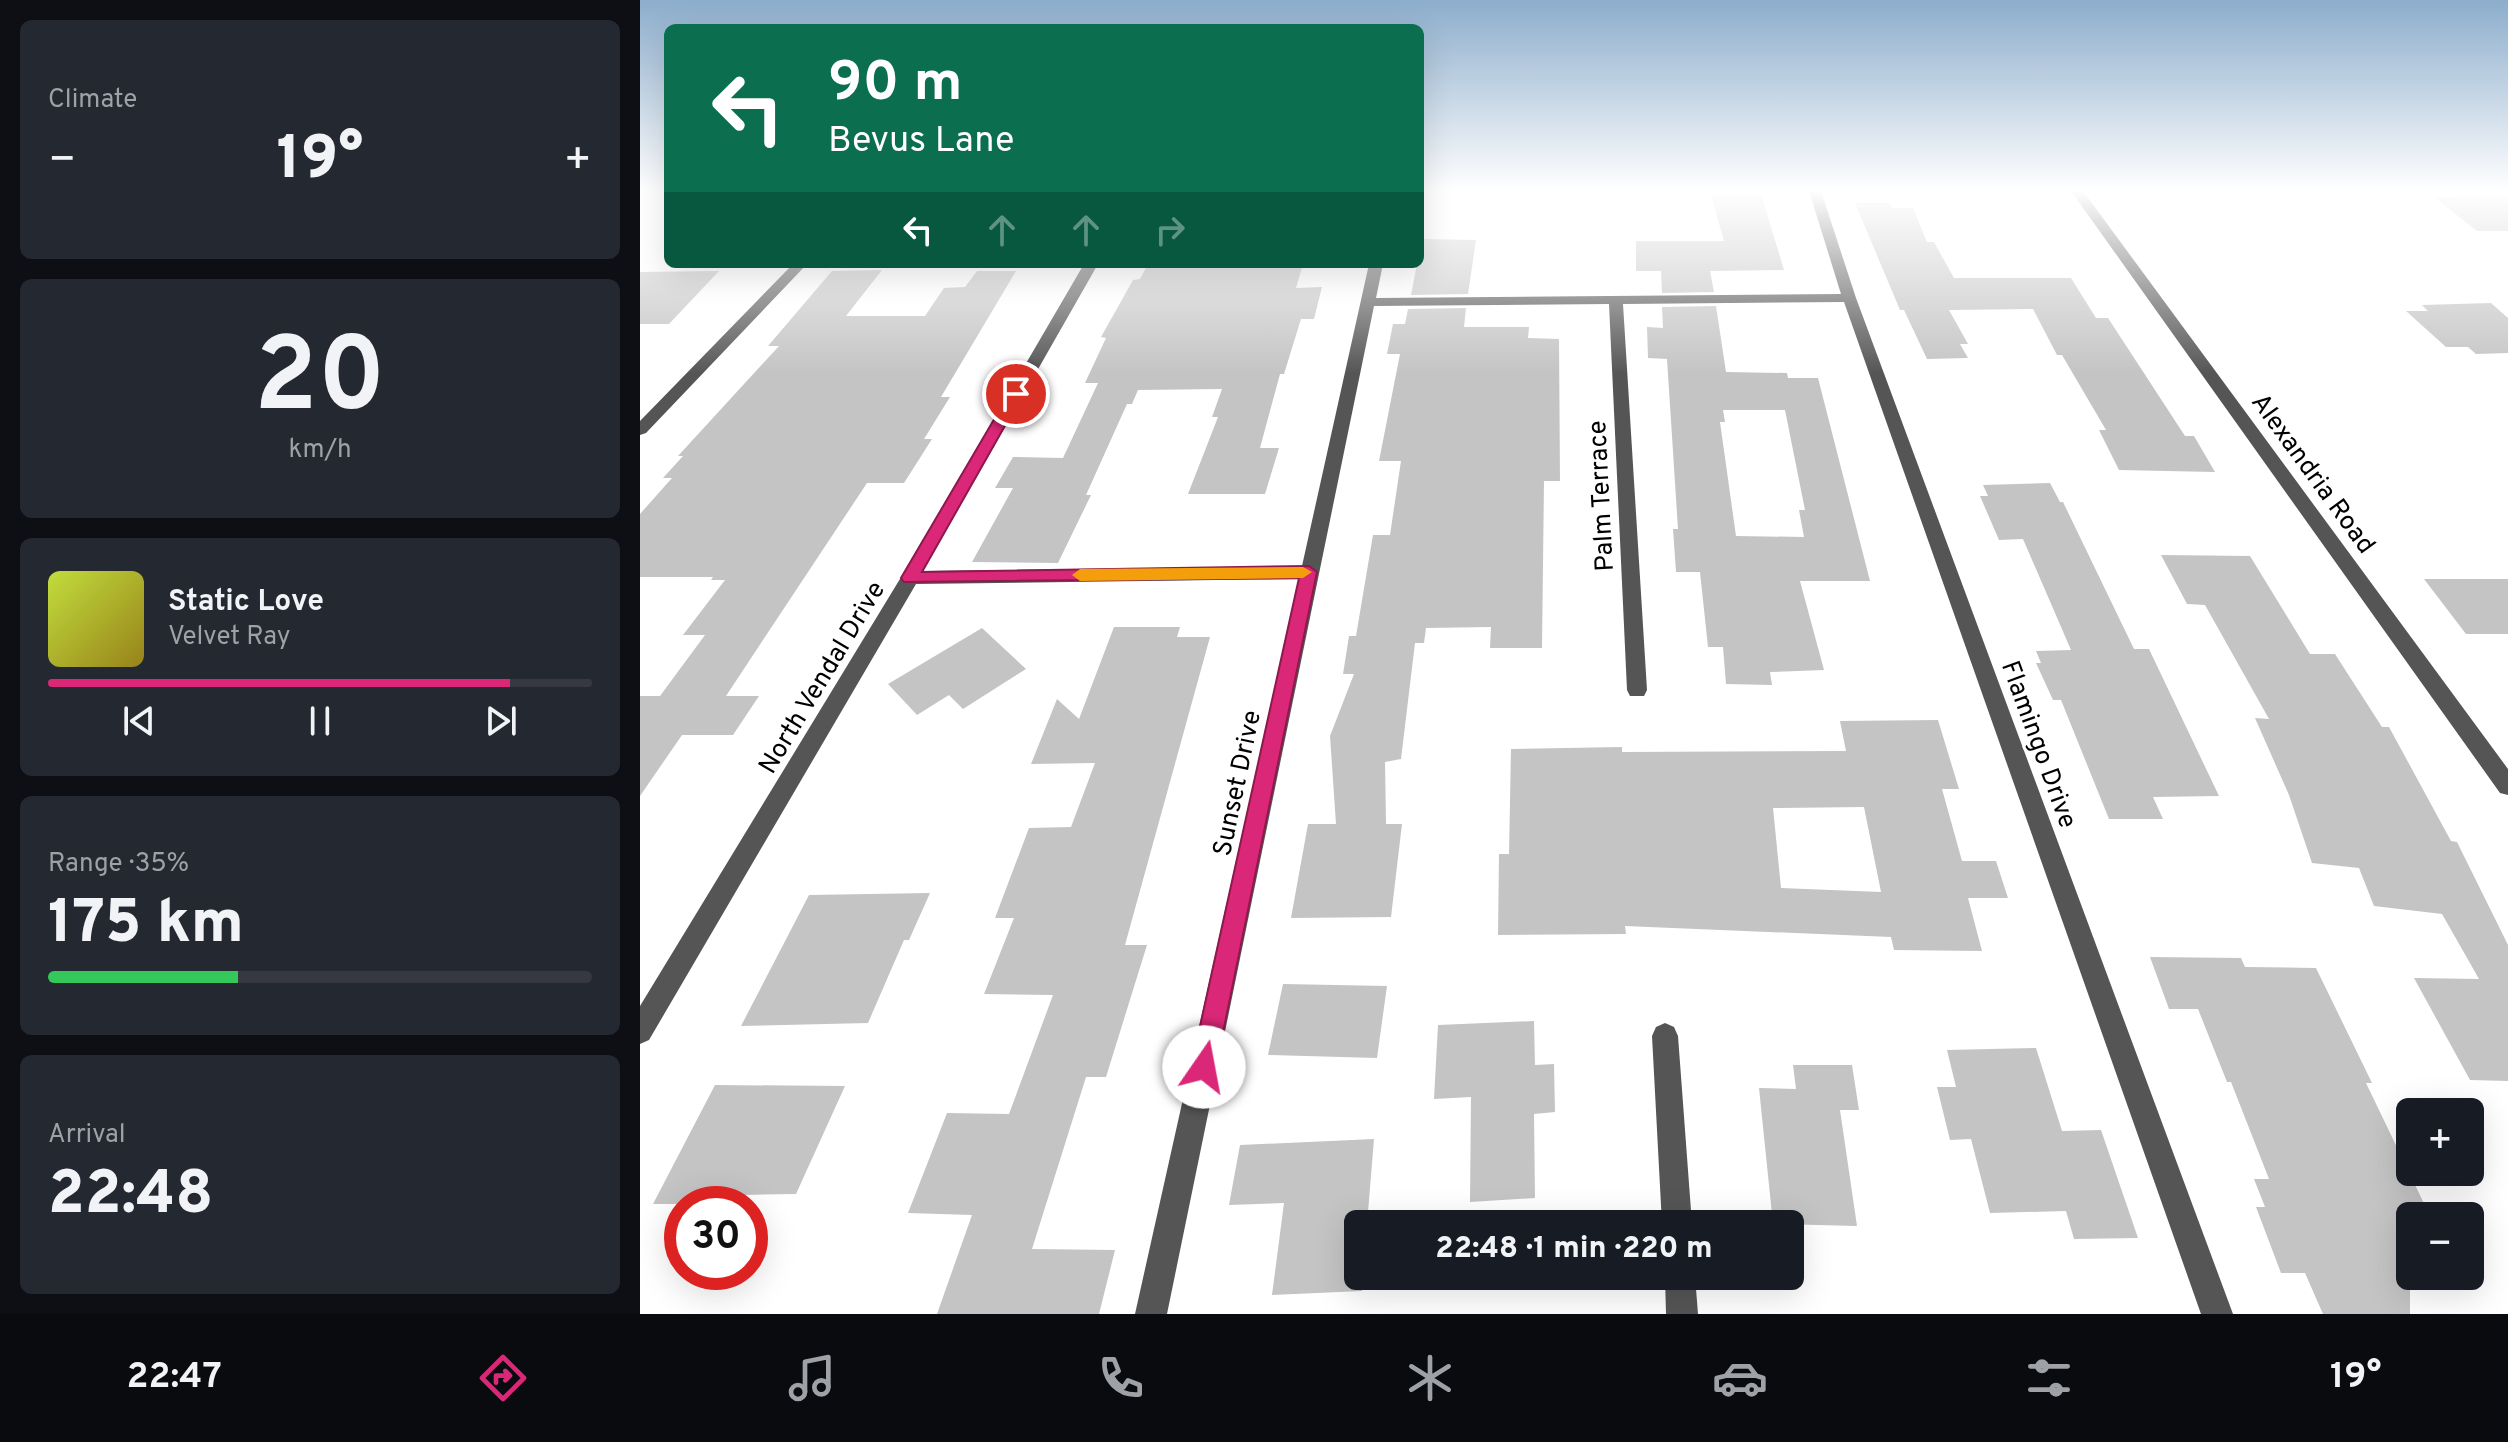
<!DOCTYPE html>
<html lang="en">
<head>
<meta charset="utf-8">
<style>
  body { margin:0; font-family:Overpass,sans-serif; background:#242831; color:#f1f3f6; height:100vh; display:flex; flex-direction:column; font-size:30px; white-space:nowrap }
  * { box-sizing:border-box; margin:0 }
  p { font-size:26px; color:#9ea1a6 }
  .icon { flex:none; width:44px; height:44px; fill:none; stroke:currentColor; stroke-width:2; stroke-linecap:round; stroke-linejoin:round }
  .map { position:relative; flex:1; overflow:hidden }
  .panel { display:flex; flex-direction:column; gap:20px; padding:20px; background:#0d0f14; width:640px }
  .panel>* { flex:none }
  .hud { position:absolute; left:24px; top:24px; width:760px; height:244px; border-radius:12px; box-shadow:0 8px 32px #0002; background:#0b6e4f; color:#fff; overflow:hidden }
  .controls { position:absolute; left:1756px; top:1098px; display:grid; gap:16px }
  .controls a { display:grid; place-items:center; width:88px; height:88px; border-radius:12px; background:#171b24; box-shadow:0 8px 32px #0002; font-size:40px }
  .speed { position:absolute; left:24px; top:1186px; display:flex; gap:16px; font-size:40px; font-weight:700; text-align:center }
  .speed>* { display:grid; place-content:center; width:104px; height:104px; border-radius:50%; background:#171b24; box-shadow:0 8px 32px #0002; line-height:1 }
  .speed .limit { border:12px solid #d22; background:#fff; color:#111 }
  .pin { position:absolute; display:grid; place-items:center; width:68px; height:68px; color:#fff; margin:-34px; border:4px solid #fff; border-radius:50%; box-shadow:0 2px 8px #0007 }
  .me { position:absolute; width:88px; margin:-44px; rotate:12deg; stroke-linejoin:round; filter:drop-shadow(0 0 6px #0008) }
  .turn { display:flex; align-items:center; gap:28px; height:168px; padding:0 32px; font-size:36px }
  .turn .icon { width:104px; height:104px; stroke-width:2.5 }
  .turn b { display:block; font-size:56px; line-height:68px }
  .lanes { display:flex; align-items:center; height:76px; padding:0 32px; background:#0003; justify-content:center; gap:40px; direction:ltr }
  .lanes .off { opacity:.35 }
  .big { font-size:60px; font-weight:800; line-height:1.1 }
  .panel .tile { flex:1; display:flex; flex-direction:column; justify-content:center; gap:12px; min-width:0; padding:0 28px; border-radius:12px; background:#242831 }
  .panel .dial { align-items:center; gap:0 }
  .dial b { font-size:104px; line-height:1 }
  .song { display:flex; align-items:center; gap:24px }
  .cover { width:96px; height:96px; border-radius:12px; background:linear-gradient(135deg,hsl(70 70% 55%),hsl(50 70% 35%)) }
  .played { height:8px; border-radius:4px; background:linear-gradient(90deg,#db2777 85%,#363941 85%) }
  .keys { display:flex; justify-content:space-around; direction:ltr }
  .heat { display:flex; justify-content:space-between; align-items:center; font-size:44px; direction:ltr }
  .charge { height:12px; border-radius:6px; background:linear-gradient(90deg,#34c759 35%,#363941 0) }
  .trip { position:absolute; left:704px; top:1210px; width:460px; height:80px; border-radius:12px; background:#171b24; box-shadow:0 8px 32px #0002; font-weight:800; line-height:80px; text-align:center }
  .dock { display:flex; height:128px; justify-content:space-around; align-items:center; background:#090b0e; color:#9ea1a6 }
  .dock .icon { width:56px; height:56px }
  .dock .active { color:#db2777 }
  .dock b { font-size:36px; color:#f1f3f6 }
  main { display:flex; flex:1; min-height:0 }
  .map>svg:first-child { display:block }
  .building { fill:#c4c4c4; fill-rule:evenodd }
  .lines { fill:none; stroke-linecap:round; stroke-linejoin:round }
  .minor { fill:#555; fill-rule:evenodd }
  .route { fill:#db2777; stroke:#8e194d; stroke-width:2 }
  .slow { fill:#f59e0b }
  .labels { text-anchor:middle; stroke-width:6; stroke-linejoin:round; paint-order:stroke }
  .street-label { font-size:26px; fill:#000; stroke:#fff }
</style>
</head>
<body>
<main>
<section class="panel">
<div class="tile"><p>Climate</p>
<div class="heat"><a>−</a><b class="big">19°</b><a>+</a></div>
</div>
<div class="tile dial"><b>20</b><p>km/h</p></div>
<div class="tile">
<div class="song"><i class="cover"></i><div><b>Static Love</b><p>Velvet Ray</p></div></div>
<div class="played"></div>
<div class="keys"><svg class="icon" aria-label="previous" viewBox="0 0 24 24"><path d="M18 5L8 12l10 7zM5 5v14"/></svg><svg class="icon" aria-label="pause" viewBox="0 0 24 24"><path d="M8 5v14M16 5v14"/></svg><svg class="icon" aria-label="next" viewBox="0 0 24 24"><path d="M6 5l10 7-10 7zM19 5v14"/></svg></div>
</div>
<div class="tile"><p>Range · 35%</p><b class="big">175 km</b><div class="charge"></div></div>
<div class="tile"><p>Arrival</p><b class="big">22:48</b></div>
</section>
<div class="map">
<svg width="1868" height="1314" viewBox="0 0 1868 1314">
  <rect width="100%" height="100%" fill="#fff"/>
  <path class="building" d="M1121,194L1144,270L1070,271L1074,292L1022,293L1021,271H996V241H1084L1071,195Z
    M1868,196V231H1837L1794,197Z
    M1215,203H1250L1252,208H1273L1287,242H1294L1314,278H1431L1456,318H1468L1545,436H1554L1575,472L1479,470L1459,430H1466L1422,355H1417L1393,309L1309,310L1328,344H1320L1328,358L1287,359L1264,310H1260Z
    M782,239L836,240L828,294L771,295L777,264H780Z
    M508,264H663L656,288L682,287L674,319H661L644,374H640L620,448H639L625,494H548L578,417H572L582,389L498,390L492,404H487L446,495H451L418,563L332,562L373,488H355L373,457L423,458L458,383H445L466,338L461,337L493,280L500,279Z
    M242,270L206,316H285L304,288L325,287L337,271H376L301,397H310L284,439H292L264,483H227L86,696H119L93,735H42L0,796V696H20L65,635H43L85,580H71L73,577H0V514L32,478H23L43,456H38L139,346H128L192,271Z
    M79,271L29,324H0V272Z
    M1851,303L1868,318V353L1836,354L1828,347H1806L1766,311H1788L1782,305Z
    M1076,306L1086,372L1147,373L1148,378H1178L1230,581H1160L1184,670L1130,672L1132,685L1086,684L1083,647H1068L1060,572H1036L1033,529H1038L1027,359L1008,358L1007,327L1023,328L1022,307ZM1083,410H1145L1165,510H1159L1164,537L1096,536L1080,422H1085Z
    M826,308L824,327H889L888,338L919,339L920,481H904L902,648H850L851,627L786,628L784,643H775L761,759L745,762L746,824H762L751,917L651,918L668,824H696L690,736L714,674H703L709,636H716L733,535H750L761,461H739L760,354H747L753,324H765L768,309Z
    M1410,483L1420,502H1423L1494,649H1509L1579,796L1513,797L1523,819H1469L1421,700H1413L1396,663H1401L1396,651L1431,650L1383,539L1359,540L1340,496H1348L1343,485Z
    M1521,555L1610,556L1670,654H1695L1742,727H1749L1811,841L1817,842L1868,945V1081L1830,1080L1774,978L1839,979L1802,914L1734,906L1719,868L1672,863L1649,795L1615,718L1629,719L1565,605L1547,604Z
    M1784,579H1868V634H1826Z
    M474,627H540L537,637H570L485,945H507L466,1077H446L392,1249L475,1250L459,1314H297L332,1215L268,1213L307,1113L369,1114L413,995L344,994L374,918H355L389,828L431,827L455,763L391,764L417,699L439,719Z
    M342,628L386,669L323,709L309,695L277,715L248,684Z
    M1298,720L1319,789H1302L1322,861H1356L1368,898H1328L1342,951L1254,950L1251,937L985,926L986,934L858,935L859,854H869L871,749L982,747V752L1206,751L1200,721ZM1224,807L1241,892L1141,888L1133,808Z
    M290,893L269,940H264L228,1023L101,1026L169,895Z
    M1510,957L1601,958L1605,967L1676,968L1732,1083H1726L1790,1216H1770V1314H1683L1665,1273H1641L1616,1207H1625L1614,1179H1629L1591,1082H1587L1558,1009H1529Z
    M643,984L747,986L737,1058L628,1055Z
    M894,1021L895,1065L914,1064L915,1112L894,1114L895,1198L830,1202L831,1097L794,1099L798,1025Z
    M1396,1048L1422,1131L1461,1130L1498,1238L1434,1239L1426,1211L1350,1213L1331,1139L1310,1140L1297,1087H1316L1307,1050Z
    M1153,1065H1212L1219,1110H1200L1217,1226L1133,1224L1119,1088L1156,1089Z
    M75,1085L205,1086L156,1194L101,1195L97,1204H13Z
    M734,1139L727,1224H718V1276H723L722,1291L632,1295L644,1203L589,1205L600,1145Z"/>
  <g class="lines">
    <path class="minor" d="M1169,191H1181L1216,298L1593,1314H1561L1204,302L983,304L1007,690L1004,696H990L987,690L969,304L734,306L527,1314H495L659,579L276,584L9,1040L0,1044V1006L263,574L444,264H458L283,571L662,566L729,264H743L736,298L1201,294Z
      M1431,191H1443L1868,769V795L1860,793Z
      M153,264H167L6,433L0,435V421Z
      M1025,1023L1034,1027L1038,1036L1052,1224H1022L1012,1036L1016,1027Z
      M1025,1276H1055L1058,1314H1026Z"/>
  </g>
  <linearGradient id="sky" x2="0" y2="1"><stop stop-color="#8cadcc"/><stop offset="0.51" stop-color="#fff"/><stop offset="1" stop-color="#fff" stop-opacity="0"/></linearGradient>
  <rect width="1868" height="374" fill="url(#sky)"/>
  <path class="route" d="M376,390L383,394L282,572L669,566L677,572L576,1067L572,1075L564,1079L555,1075L551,1067L659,578L264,582L261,578L369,394Z"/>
  <path class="slow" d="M663,567L672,572L663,578L440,581L432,575L440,569Z"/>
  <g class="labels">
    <g class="street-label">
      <text transform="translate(1674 473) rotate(54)" y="9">Alexandria Road</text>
      <text transform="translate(960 496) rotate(-93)" y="9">Palm Terrace</text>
      <text transform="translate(181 677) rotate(-59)" y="9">North Vendal Drive</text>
      <text transform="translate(1400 744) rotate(70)" y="9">Flamingo Drive</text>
      <text transform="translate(596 783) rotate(-78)" y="9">Sunset Drive</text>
    </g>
  </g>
</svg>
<div class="controls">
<a>+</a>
<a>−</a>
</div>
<div class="speed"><div class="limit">30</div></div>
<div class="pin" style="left:376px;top:394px;background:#d93025"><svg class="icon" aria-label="arrive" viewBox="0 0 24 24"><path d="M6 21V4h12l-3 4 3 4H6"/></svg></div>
<svg class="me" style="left:564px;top:1067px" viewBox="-20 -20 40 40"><circle r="19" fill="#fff"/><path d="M0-13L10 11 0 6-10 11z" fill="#db2777"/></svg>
<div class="trip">22:48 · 1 min · 220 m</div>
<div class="hud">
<div class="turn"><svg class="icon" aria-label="left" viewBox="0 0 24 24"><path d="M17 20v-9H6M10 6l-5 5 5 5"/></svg><div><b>90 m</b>Bevus Lane</div></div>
<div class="lanes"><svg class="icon" aria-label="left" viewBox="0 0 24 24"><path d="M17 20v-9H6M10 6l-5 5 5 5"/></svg><svg class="icon off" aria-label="ahead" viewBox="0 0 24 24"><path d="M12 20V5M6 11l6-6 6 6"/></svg><svg class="icon off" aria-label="ahead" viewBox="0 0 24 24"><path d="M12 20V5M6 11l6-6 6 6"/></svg><svg class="icon off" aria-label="right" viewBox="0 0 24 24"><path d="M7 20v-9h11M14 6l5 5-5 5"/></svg></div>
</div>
</div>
</main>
<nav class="dock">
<b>22:47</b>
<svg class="icon active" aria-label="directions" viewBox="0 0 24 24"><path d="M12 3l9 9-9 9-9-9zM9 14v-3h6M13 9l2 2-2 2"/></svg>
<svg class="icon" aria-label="music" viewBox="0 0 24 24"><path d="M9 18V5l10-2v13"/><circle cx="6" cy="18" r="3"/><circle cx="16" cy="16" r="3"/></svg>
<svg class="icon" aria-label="phone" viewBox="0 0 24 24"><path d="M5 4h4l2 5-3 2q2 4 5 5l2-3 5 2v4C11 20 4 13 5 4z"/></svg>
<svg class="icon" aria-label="climate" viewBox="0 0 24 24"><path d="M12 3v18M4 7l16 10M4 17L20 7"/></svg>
<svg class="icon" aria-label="car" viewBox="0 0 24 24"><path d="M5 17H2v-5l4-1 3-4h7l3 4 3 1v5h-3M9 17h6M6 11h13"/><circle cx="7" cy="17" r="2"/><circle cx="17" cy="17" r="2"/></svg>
<svg class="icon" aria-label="filters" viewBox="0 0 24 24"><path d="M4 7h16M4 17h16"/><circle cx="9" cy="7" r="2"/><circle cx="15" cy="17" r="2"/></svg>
<b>19°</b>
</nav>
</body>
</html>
